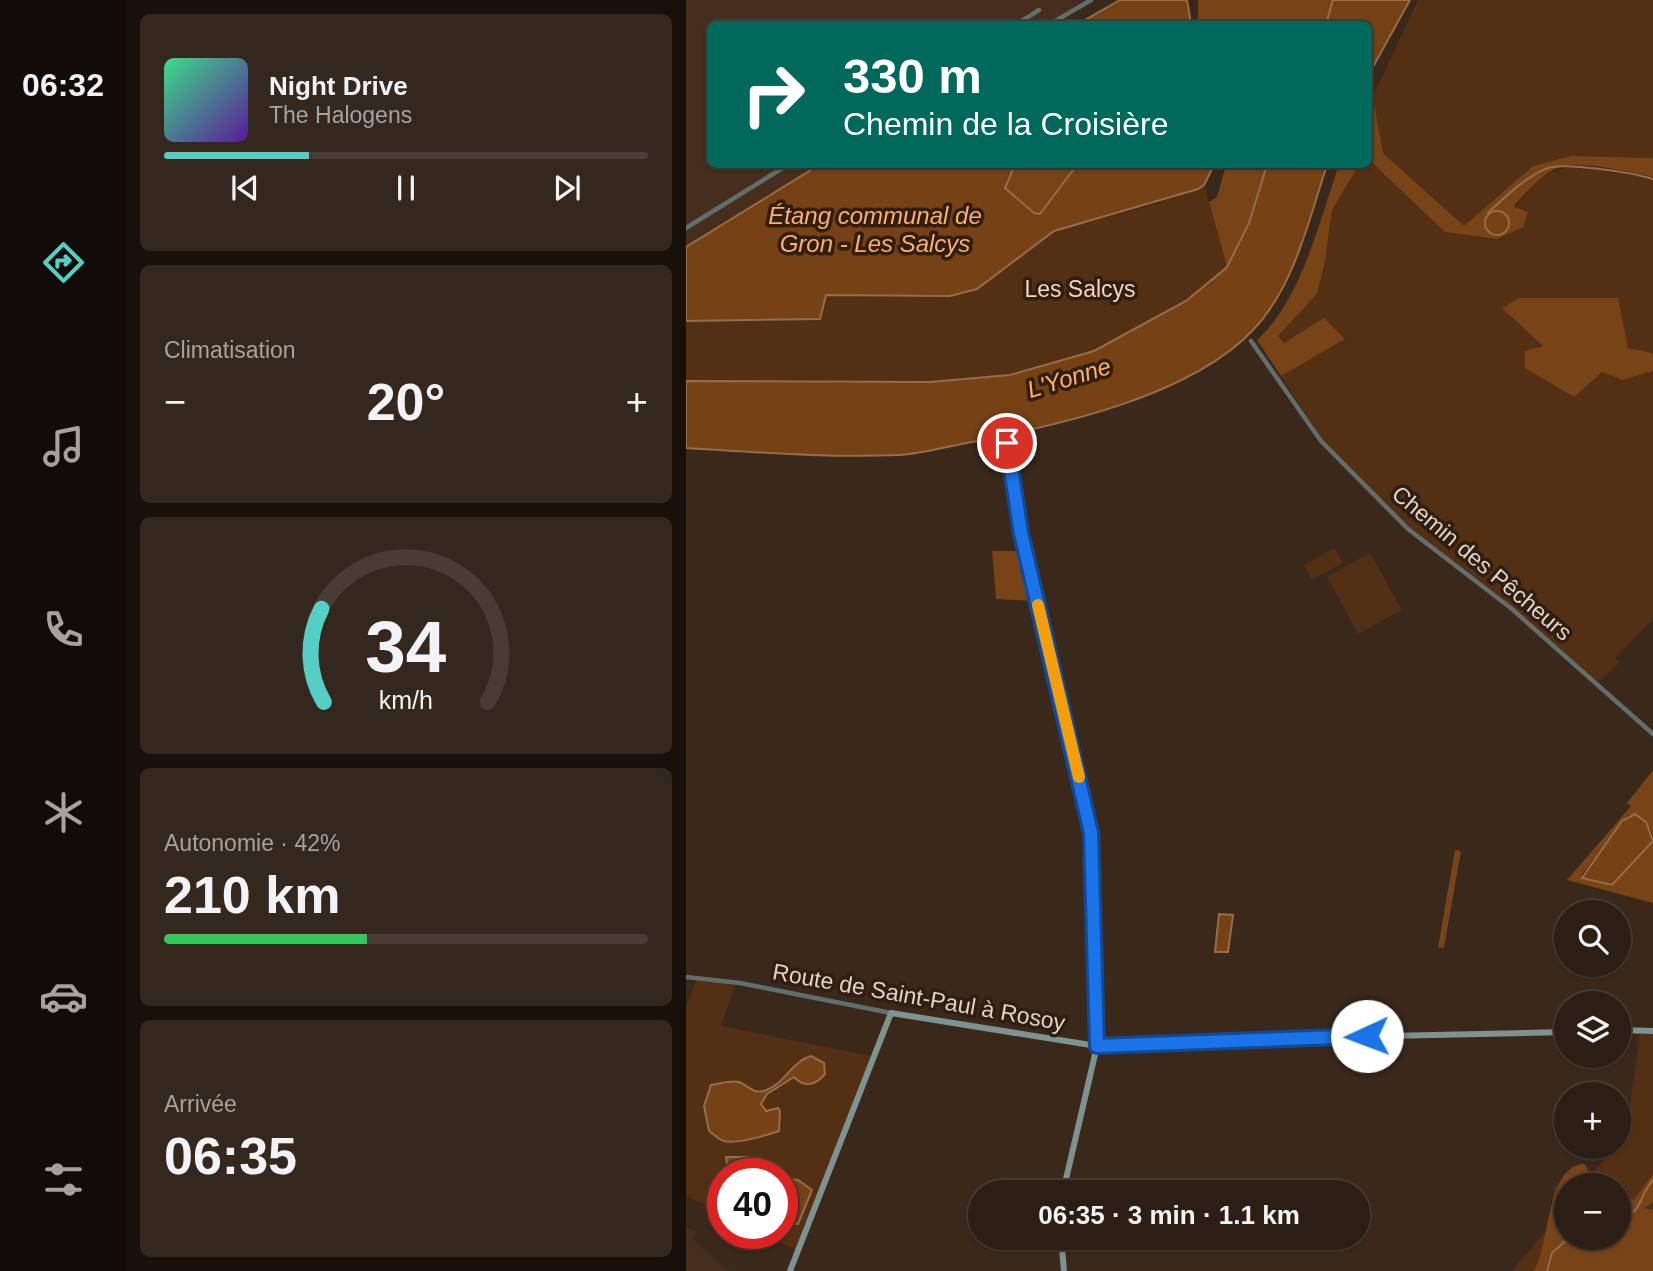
<!DOCTYPE html>
<html lang="fr">
<head>
<meta charset="utf-8">
<style>
  body { margin:0; font-family:Helvetica,sans-serif; background:#34271d; color:#f1f3f6; height:100vh; display:flex; flex-direction:column; font-size:26px; white-space:nowrap }
  * { box-sizing:border-box; margin:0 }
  p { font-size:23px; color:#a6a2a0 }
  .icon { flex:none; width:38px; height:38px; fill:none; stroke:currentColor; stroke-width:2; stroke-linecap:round; stroke-linejoin:round }
  .map { position:relative; flex:1; overflow:hidden }
  .panel { display:flex; flex-direction:column; gap:14px; padding:14px; background:#18100b; width:560px }
  .panel>* { flex:none }
  .guide { position:absolute; left:21px; top:21px; width:665px; height:147px; border-radius:10px; box-shadow:0 2px 5px #0004,0 0 0 2px #483c34; background:#00695c; color:#fff; overflow:hidden }
  .buttons { position:absolute; left:868px; top:900px; display:grid; gap:14px }
  .buttons a { display:grid; place-items:center; width:77px; height:77px; border-radius:50%; background:#2c1e14; box-shadow:0 2px 5px #0004,0 0 0 2px #483c34; font-size:35px }
  .speed { position:absolute; left:21px; top:1158px; display:flex; gap:14px; font-size:35px; font-weight:700; text-align:center }
  .speed>* { display:grid; place-content:center; width:91px; height:91px; border-radius:50%; background:#2c1e14; box-shadow:0 2px 5px #0004,0 0 0 2px #483c34; line-height:1 }
  .speed .limit { border:10px solid #d22; background:#fff; color:#111 }
  .pin { position:absolute; display:grid; place-items:center; width:60px; height:60px; color:#fff; margin:-30px; border:4px solid #fff; border-radius:50%; box-shadow:0 2px 7px #0007 }
  .me { position:absolute; width:77px; margin:-38px; rotate:268deg; stroke-linejoin:round; filter:drop-shadow(0 0 5px #0008) }
  .turn { display:flex; align-items:center; gap:24px; height:147px; padding:0 21px; font-size:32px }
  .turn .icon { width:91px; height:91px; stroke-width:2.5 }
  .turn b { display:block; font-size:49px; line-height:60px }
  .big { font-size:52px; font-weight:700; line-height:1.1 }
  .panel .tile { flex:1; display:flex; flex-direction:column; justify-content:center; gap:10px; min-width:0; padding:0 24px; border-radius:10px; background:#34271d }
  .panel .dial { align-items:center; gap:0 }
  .dial svg { height:182px; overflow:visible; fill:none; stroke:#483c34; stroke-width:7; stroke-linecap:round; text-anchor:middle }
  .dial text { fill:#f1f3f6; stroke:none }
  .song { display:flex; align-items:center; gap:21px }
  .cover { width:84px; height:84px; border-radius:10px; background:linear-gradient(135deg,hsl(150 70% 55%),hsl(270 70% 35%)) }
  .played { height:7px; border-radius:4px; background:linear-gradient(90deg,#55cec5 30%,#483c34 30%) }
  .keys { display:flex; justify-content:space-around; direction:ltr }
  .heat { display:flex; justify-content:space-between; align-items:center; font-size:38px; direction:ltr }
  .charge { height:10px; border-radius:5px; background:linear-gradient(90deg,#34c759 42%,#483c34 0) }
  .trip { position:absolute; left:282px; top:1180px; width:402px; height:70px; border-radius:35px; background:#2c1e14; box-shadow:0 2px 5px #0004,0 0 0 2px #483c34; font-weight:700; line-height:70px; text-align:center }
  main { display:flex; flex:1; min-height:0 }
  .dock { display:flex; flex-direction:column; width:126px; justify-content:space-around; align-items:center; background:#120c08; color:#a6a2a0 }
  .dock .icon { width:49px; height:49px }
  .dock .active { color:#55cec5 }
  .dock b { font-size:32px; color:#f1f3f6 }
  .map>svg:first-child { display:block }
  .built { fill:#462d1c }
  .green { fill:#533013; fill-rule:evenodd }
  .forest { fill:#774317 }
  .water { fill:#754115; stroke:#956d4b; stroke-width:2 }
  .lines { fill:none; stroke-linecap:round; stroke-linejoin:round }
  .stream { stroke:#956d4b; stroke-width:2 }
  .street { stroke:#616e6d; stroke-width:4.5 }
  .secondary { stroke:#7e9391; stroke-width:6 }
  .route-casing { stroke:#114b97; stroke-width:18 }
  .route { stroke:#1a73e8; stroke-width:12 }
  .slow { stroke:#f59e0b; stroke-width:12 }
  .labels { text-anchor:middle; stroke-width:7; stroke-linejoin:round; paint-order:stroke }
  .park-label { font-size:23px; fill:#f5d4bd; stroke:#301e11 }
  .street-label { font-size:23px; fill:#dfd3ca; stroke:#301e11 }
  .water-label { font-size:24px; font-style:italic; fill:#fdad70; stroke:#301e11 }
</style>
</head>
<body>
<main>
<nav class="dock">
<b>06:32</b>
<svg class="icon active" aria-label="directions" viewBox="0 0 24 24"><path d="M12 3l9 9-9 9-9-9zM9 14v-3h6M13 9l2 2-2 2"/></svg>
<svg class="icon" aria-label="music" viewBox="0 0 24 24"><path d="M9 18V5l10-2v13"/><circle cx="6" cy="18" r="3"/><circle cx="16" cy="16" r="3"/></svg>
<svg class="icon" aria-label="phone" viewBox="0 0 24 24"><path d="M5 4h4l2 5-3 2q2 4 5 5l2-3 5 2v4C11 20 4 13 5 4z"/></svg>
<svg class="icon" aria-label="climate" viewBox="0 0 24 24"><path d="M12 3v18M4 7l16 10M4 17L20 7"/></svg>
<svg class="icon" aria-label="car" viewBox="0 0 24 24"><path d="M5 17H2v-5l4-1 3-4h7l3 4 3 1v5h-3M9 17h6M6 11h13"/><circle cx="7" cy="17" r="2"/><circle cx="17" cy="17" r="2"/></svg>
<svg class="icon" aria-label="filters" viewBox="0 0 24 24"><path d="M4 7h16M4 17h16"/><circle cx="9" cy="7" r="2"/><circle cx="15" cy="17" r="2"/></svg>
</nav>
<section class="panel">
<div class="tile">
<div class="song"><i class="cover"></i><div><b>Night Drive</b><p>The Halogens</p></div></div>
<div class="played"></div>
<div class="keys"><svg class="icon" aria-label="previous" viewBox="0 0 24 24"><path d="M18 5L8 12l10 7zM5 5v14"/></svg><svg class="icon" aria-label="pause" viewBox="0 0 24 24"><path d="M8 5v14M16 5v14"/></svg><svg class="icon" aria-label="next" viewBox="0 0 24 24"><path d="M6 5l10 7-10 7zM19 5v14"/></svg></div>
</div>
<div class="tile"><p>Climatisation</p>
<div class="heat"><a>−</a><b class="big">20°</b><a>+</a></div>
</div>
<div class="tile dial"><svg viewBox="0 0 100 80">
<path d="M14 69A42 42 0 1 1 86 69"/>
<path d="M14 69A42 42 0 0 1 13 28" stroke="#55cec5"/>
<text x="50" y="56" font-size="32" font-weight="700">34</text>
<text x="50" y="72" font-size="11">km/h</text>
</svg></div>
<div class="tile"><p>Autonomie · 42%</p><b class="big">210 km</b><div class="charge"></div></div>
<div class="tile"><p>Arrivée</p><b class="big">06:35</b></div>
</section>
<div class="map">
<svg width="967" height="1271" viewBox="0 0 967 1271">
  <rect width="100%" height="100%" fill="#3a281b"/>
  <path class="built" d="M0,0H399L361,24H24V164L133,165L0,247Z
    M0,1227L10,1231L8,1240L38,1268L46,1271H0Z"/>
  <path class="green" d="M732,0H967V158L885,156L847,166L778,226L697,153L689,108L683,105Z
    M683,160L759,232L811,239C854,156 880,158 967,177V353L942,348L916,372L936,380L967,371V619L929,658L934,662L915,680L909,679L827,607L726,531L637,440L595,376L658,339L597,343L592,336L631,294L639,262L646,210L673,165L682,164Z
    M518,185L541,267L500,301L408,351L324,375L244,382L0,381V321L134,319L139,295L264,296L291,289L368,231L470,204Z
    M648,548L657,563L626,580L618,565Z
    M684,553L716,610L672,634L641,577Z
    M10,981L50,983L35,1026L185,1056L113,1252L79,1234H96V1223L103,1225L112,1180L96,1178V1174H88L78,1164L70,1172L72,1174H65L40,1157L43,1174H37V1213L0,1196V1007ZM115,1059C103,1088 89,1082 75,1104L80,1112L48,1139L38,1141L52,1081C57,1085 65,1091 71,1092C88,1093 107,1071 115,1059Z
    M954,1034H967V1271H826L862,1228L868,1188L895,1163L899,1164L905,1175L929,1146H933L940,1133ZM880,1185H933V1237H880Z"/>
  <path class="forest" d="M512,0H647L640,24H512Z
    M682,105L689,108L697,153L778,226L847,166L885,156L967,158V177C946,172 889,159 871,168C854,176 842,191 830,203L828,207L842,212L837,227L811,239L759,232L683,160Z
    M329,165H391L355,214L348,213L319,188Z
    M540,165H581L563,223L541,267L523,202L531,197Z
    M653,165H673L646,210L639,262L631,294L592,336L598,343L638,318L659,339L595,376L571,340C616,299 633,221 653,165Z
    M833,298H932L942,348L967,353V371L936,380L916,372L888,397L839,368V351L857,346L816,308Z
    M306,551H337L348,601L310,599Z
    M967,770V835L960,822L942,815L895,876L926,885L967,840V903L881,880L945,806L941,803Z
    M769,850L775,851L758,948L752,947Z
    M899,1164L904,1176L918,1185H880V1237H933V1193L948,1200L967,1174V1202L958,1208L967,1210V1271H848C864,1246 860,1164 899,1164Z"/>
  <path class="water" d="M434,0H501L505,24H392Z
    M647,0H724L683,74L682,24H640Z
    M133,165H329L319,188L348,213L354,214L391,165H528L518,185L512,189L368,231L291,289L264,296L140,295L134,319L0,321V247Z
    M581,165H641C623,219 609,285 568,329C505,397 369,426 281,443C258,447 235,454 213,455C142,458 70,452 0,448V381L244,382L324,375L408,351L500,301L541,267L563,223Z
    M799 223a12 12 0 1 1 24 0a12 12 0 1 1-24 0Z
    M949,814L960,822L967,841L926,885L896,878L936,821Z
    M533,914L547,915L542,952H529Z
    M125,1056L138,1063L139,1074C130,1085 118,1088 108,1077L81,1094L75,1104L80,1111L92,1108L94,1111L93,1131C81,1135 51,1144 38,1141C33,1140 27,1134 23,1131L18,1106L25,1085C33,1084 45,1080 53,1082C62,1085 66,1094 78,1091C98,1085 106,1061 125,1056Z
    M40,1157H66L69,1171L65,1174H43Z
    M96,1178L112,1180L126,1190L112,1224L96,1223Z"/>
  <g class="lines">
    <path class="stream" d="M802,213C819,197 837,179 859,169C876,161 948,173 967,179
      M933,1221C958,1210 951,1199 967,1180
      M861,1271L866,1253L878,1242L890,1237"/>
    <path class="street" d="M331,24L353,10
      M364,24L405,0
      M0,228L103,164
      M565,341L635,441L722,529L826,609L967,734
      M321,443L335,533L405,833L411,950V1046
      M0,977L54,983L205,1013"/>
    <path class="secondary" d="M933,1030L967,1031
      M377,1192L411,1046
      M375,1237L378,1271
      M104,1271L205,1013L411,1046L655,1037L880,1032"/>
  </g>
  <g class="lines">
    <defs>
      <path id="route" d="M321,443L335,533L405,833L411,1046L681,1036"/>
    </defs>
    <use href="#route" class="route-casing"/>
    <use href="#route" class="route"/>
    <path class="slow" d="M352,605L393,777"/>
  </g>
  <g class="labels">
    <g class="park-label">
      <text x="394" y="297">Les Salcys</text>
    </g>
    <g class="street-label">
      <text transform="translate(796 563) rotate(40)" y="8">Chemin des Pêcheurs</text>
      <text transform="translate(233 997) rotate(10)" y="8">Route de Saint-Paul à Rosoy</text>
    </g>
    <g class="water-label">
      <text x="189" y="224">Étang communal de<tspan x="189" dy="28">Gron - Les Salcys</tspan></text>
      <text transform="translate(383 378) rotate(-17)" y="8">L'Yonne</text>
    </g>
  </g>
</svg>
<div class="buttons">
<a><svg class="icon" aria-label="search" viewBox="0 0 24 24"><circle cx="10" cy="10" r="6"/><path d="M15 15l6 6"/></svg></a>
<a><svg class="icon" aria-label="layers" viewBox="0 0 24 24"><path d="M12 4l9 5-9 5-9-5zM3 14l9 5 9-5"/></svg></a>
<a>+</a>
<a>−</a>
</div>
<div class="speed"><div class="limit">40</div></div>
<div class="pin" style="left:321px;top:443px;background:#d93025"><svg class="icon" aria-label="arrive" viewBox="0 0 24 24"><path d="M6 21V4h12l-3 4 3 4H6"/></svg></div>
<svg class="me" style="left:681px;top:1036px" viewBox="-20 -20 40 40"><circle r="19" fill="#fff"/><path d="M0-13L10 11 0 6-10 11z" fill="#1a73e8"/></svg>
<div class="trip">06:35 · 3 min · 1.1 km</div>
<div class="guide">
<div class="turn"><svg class="icon" aria-label="right" viewBox="0 0 24 24"><path d="M7 20v-9h11M14 6l5 5-5 5"/></svg><div><b>330 m</b>Chemin de la Croisière</div></div>
</div>
</div>
</main>
</body>
</html>
